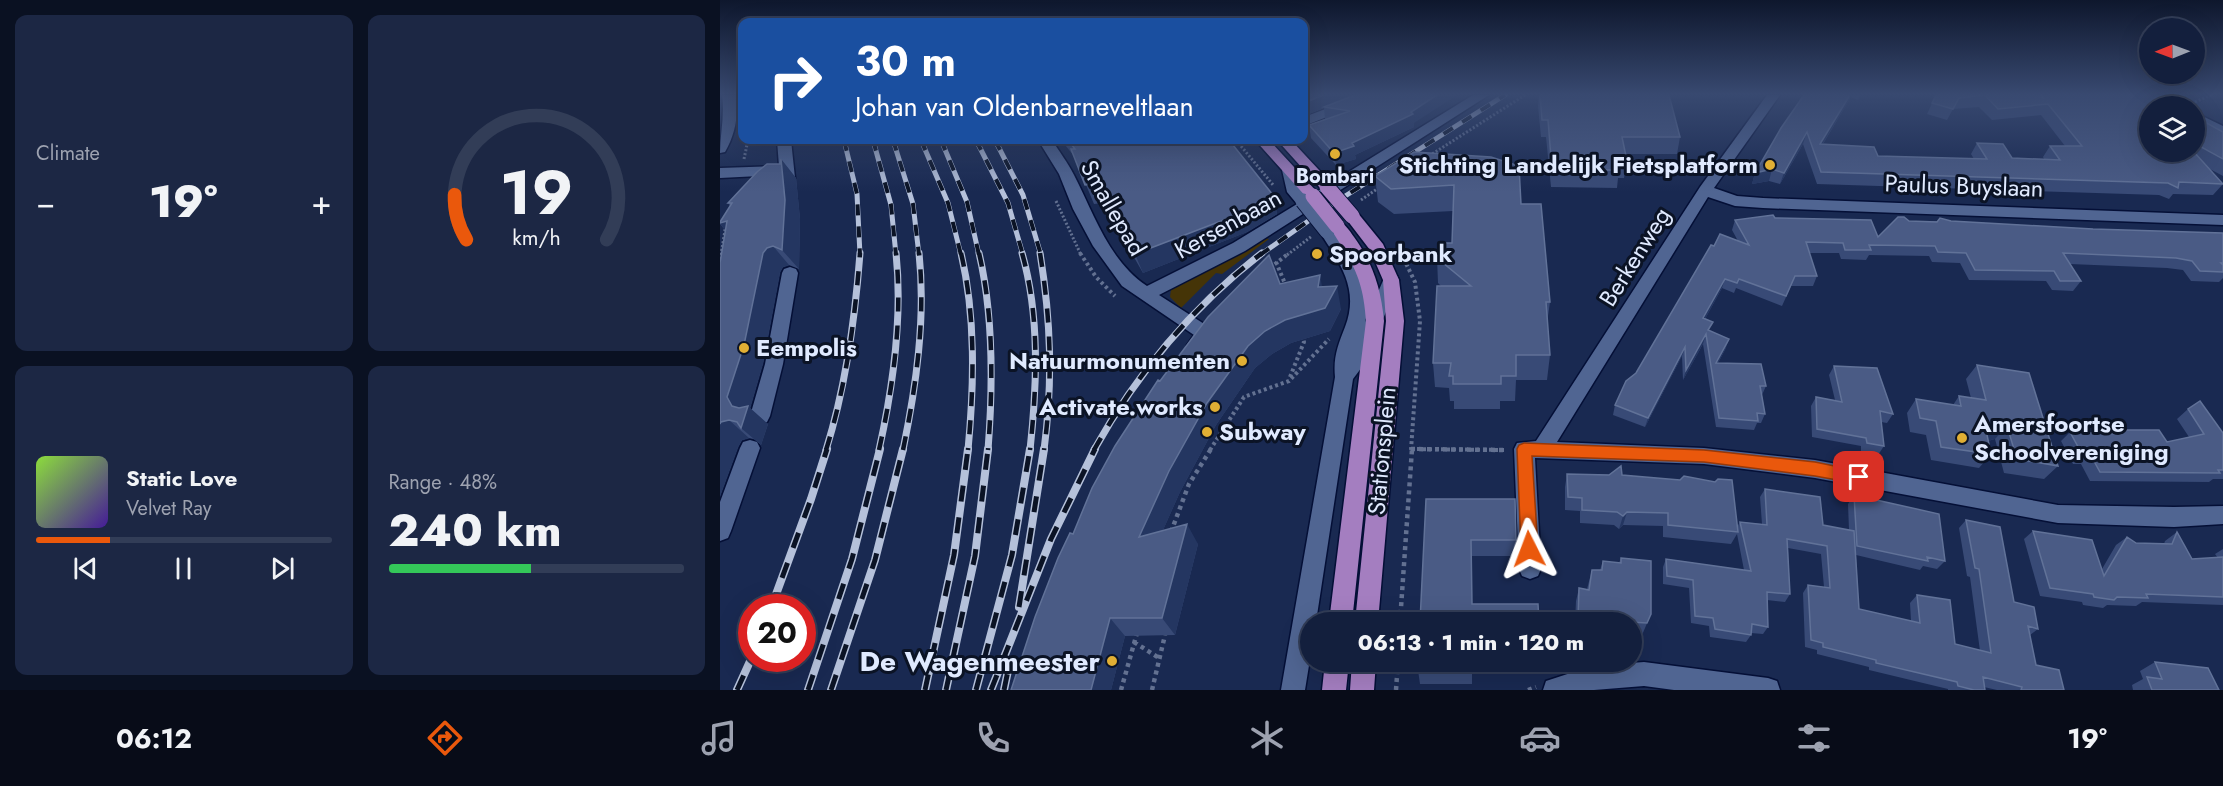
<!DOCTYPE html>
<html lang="en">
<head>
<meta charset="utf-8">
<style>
  body { margin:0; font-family:Jost,sans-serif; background:#1c2744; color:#f1f3f6; height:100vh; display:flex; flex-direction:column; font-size:22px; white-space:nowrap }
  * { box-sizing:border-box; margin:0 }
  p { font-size:20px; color:#9da2b0 }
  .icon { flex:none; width:33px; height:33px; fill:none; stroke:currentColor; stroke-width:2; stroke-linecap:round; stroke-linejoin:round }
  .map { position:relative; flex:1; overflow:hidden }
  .side { display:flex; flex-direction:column; gap:15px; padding:15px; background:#0a1122; width:720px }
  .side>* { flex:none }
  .hud { position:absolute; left:18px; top:18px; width:570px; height:126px; border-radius:12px; box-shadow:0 6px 24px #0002,0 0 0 2px #323d57; background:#1a4fa0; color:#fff; overflow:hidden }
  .needle { width:39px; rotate:269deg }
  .tools { position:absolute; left:1419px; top:18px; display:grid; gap:12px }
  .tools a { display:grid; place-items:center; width:66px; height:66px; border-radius:50%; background:#131f3d; box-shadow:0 6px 24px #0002,0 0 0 2px #323d57; font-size:30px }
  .speed { position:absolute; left:18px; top:594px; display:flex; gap:12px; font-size:30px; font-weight:700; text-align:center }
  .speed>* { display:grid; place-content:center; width:78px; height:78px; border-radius:50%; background:#131f3d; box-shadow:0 6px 24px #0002,0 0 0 2px #323d57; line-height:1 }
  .speed .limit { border:9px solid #d22; background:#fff; color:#111 }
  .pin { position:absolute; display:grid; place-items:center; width:51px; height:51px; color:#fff; margin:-26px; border-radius:12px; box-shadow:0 3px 9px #0006 }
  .me { position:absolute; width:66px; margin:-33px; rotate:357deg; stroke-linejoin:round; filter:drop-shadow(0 0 4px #0008) }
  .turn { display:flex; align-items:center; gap:21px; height:126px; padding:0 18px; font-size:27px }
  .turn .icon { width:78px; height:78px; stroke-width:2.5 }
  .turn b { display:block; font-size:42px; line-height:51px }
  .big { font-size:45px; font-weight:800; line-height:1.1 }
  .side .widget { flex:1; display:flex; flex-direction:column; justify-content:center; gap:9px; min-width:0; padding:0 21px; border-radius:12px; background:#1c2744 }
  .side .dial { align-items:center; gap:0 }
  .dial svg { height:156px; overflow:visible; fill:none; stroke:#323d57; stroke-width:7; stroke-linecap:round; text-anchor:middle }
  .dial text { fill:#f1f3f6; stroke:none }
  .song { display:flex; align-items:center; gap:18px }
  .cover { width:72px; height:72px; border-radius:9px; background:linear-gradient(135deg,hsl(90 70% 55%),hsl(260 70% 35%)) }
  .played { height:6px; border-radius:3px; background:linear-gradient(90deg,#ea580c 25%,#323d57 25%) }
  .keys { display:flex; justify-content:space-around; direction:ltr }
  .heat { display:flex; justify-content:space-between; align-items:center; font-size:33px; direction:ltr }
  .charge { height:9px; border-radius:4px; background:linear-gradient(90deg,#34c759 48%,#323d57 0) }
  .side .tiles { flex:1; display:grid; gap:15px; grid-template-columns:repeat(2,1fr) }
  .trip { position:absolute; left:580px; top:612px; width:342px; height:60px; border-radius:30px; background:#131f3d; box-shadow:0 6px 24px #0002,0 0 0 2px #323d57; font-weight:800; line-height:60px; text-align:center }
  .dock { display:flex; height:96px; justify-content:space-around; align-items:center; background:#080c18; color:#9da2b0 }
  .dock .icon { width:42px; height:42px }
  .dock .active { color:#ea580c }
  .dock b { font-size:27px; color:#f1f3f6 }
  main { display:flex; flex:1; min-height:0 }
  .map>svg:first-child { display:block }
  .green { fill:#453407 }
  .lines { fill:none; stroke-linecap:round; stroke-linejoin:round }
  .minor-casing { stroke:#040f36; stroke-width:3 }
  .major-casing { stroke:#040f36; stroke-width:3 }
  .path-far2 { stroke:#637191; stroke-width:3; stroke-dasharray:2 2; stroke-linecap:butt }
  .path-far1 { stroke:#637191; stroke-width:4; stroke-dasharray:3 3; stroke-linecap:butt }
  .path { stroke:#637191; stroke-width:4.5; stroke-dasharray:4 4; stroke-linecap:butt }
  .minor { fill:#506592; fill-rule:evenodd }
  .major { fill:#a47ec0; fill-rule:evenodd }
  .rail-far2-casing { stroke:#b5c1da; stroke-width:5 }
  .rail-far1-casing { stroke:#b5c1da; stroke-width:7 }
  .rail-casing { stroke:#b5c1da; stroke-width:8 }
  .rail-far2 { stroke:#0b1325; stroke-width:4; stroke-dasharray:11; stroke-linecap:butt }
  .rail-far1 { stroke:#0b1325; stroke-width:4.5; stroke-dasharray:14; stroke-linecap:butt }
  .rail { stroke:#0b1325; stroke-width:5; stroke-dasharray:16; stroke-linecap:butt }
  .minor-bridge-casing { stroke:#040f36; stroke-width:17; stroke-linecap:butt }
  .major-bridge-casing { stroke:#040f36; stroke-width:17; stroke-linecap:butt }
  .minor-bridge { stroke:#506592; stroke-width:15 }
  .major-bridge { stroke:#a47ec0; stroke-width:15 }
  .wall { fill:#384a76 }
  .shaded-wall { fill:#243661 }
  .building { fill:#4a5b85; stroke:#617298; stroke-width:1.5 }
  .route { fill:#ea580c; stroke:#983908; stroke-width:1.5 }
  .poi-dot { fill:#e1af34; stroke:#0b1325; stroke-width:2 }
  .labels { text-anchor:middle; stroke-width:6; stroke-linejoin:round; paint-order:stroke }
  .far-poi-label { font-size:20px; font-weight:bold; fill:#e0eaff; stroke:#0b1325 }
  .poi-label { font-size:24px; font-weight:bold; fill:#e0eaff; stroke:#0b1325; text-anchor:start }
  .street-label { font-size:24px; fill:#e0eaff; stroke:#0b1325 }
  .near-poi-label { font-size:28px; font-weight:bold; fill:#e0eaff; stroke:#0b1325; text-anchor:end }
</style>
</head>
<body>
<main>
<section class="side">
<div class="tiles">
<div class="widget"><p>Climate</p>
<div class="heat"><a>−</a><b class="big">19°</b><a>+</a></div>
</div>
<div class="widget dial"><svg viewBox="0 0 100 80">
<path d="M14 69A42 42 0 1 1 86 69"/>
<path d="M14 69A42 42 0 0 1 8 46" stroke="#ea580c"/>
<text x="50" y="56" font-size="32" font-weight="700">19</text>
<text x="50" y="72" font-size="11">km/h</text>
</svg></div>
<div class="widget">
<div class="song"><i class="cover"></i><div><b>Static Love</b><p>Velvet Ray</p></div></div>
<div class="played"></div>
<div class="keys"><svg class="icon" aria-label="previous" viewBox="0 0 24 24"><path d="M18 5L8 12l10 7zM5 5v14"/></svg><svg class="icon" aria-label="pause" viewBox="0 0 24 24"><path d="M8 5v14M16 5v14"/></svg><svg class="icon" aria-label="next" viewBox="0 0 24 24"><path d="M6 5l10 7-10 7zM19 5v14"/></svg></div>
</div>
<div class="widget"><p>Range · 48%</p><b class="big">240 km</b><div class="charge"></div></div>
</div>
</section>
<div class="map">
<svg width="1503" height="690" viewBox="0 0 1503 690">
  <rect width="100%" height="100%" fill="#192951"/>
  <path class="green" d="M546,238L549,239L502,274L496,273L461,308L450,297L451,289Z"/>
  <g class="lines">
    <defs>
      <path id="minor" d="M2,95H16C19,115 15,135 5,152L0,153C0,134 5,115 2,95Z
        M643,95H662L584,126V117Z
        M753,95H769L525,251L439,295L492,329L495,334C489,344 482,354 470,350L467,345L474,335L402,286L373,246L353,209L339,174L318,140H332C339,151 348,163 354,175C374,214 389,261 427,286L513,243L577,204L567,192L562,170L564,167H574L582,191L588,197Z
        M1047,95H1060L994,188L1017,196L1043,198L1503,215V225L1043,208L1015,206L988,197L837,442L984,448L1095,460L1338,505L1454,507L1503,506V524L1454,527L1338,523L1095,478L984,464L815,458L821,569L818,576L810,579L802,576L799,569L794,449L797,443L816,441L980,187Z
        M1430,95H1446L1464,106H1448Z
        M1474,112L1503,126V135L1474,122Z
        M57,140H71L75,178L73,181H63L60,175L0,178V168L59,166Z
        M607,226C615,228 619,235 623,242C640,266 654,292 645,322L665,276H677L679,280L645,363L633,379L596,622H591V653L585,690H561L615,377C613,357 618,345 625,327C640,288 619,262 599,231L601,227Z
        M70,267L76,269L78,273L63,364L50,416L47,422L40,424L33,422L30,416L45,364L62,273L64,269Z
        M30,440L37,442L40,448L11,531L8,538L0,541V502L20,448L23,442Z
        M924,662L1048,678L1057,681L1060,690H954L924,686L874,690H823L826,681L872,666Z"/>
      <path id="major" d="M535,140H549L598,193L601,196L598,199H588Z
        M557,140H571L612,184L614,187L612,190H602Z
        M632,211L637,212L663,244L679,280L684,321L658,622H635L666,321L663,280L650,250L624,216Z
        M617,221C625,223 629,230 634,237C653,263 661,289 664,321L632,622H609L646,321C643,276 632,263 609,226Z
        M605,662H629L626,690H602Z
        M632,662H656L654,690H630Z"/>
    </defs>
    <use href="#minor" class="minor-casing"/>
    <use href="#major" class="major-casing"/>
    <path class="path-far2" d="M1475,102L1491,95
      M516,140L554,186
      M709,156L805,95
      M24,159L28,140
      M641,200L660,187
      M336,201L361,255
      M679,250L681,255
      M1,255L6,224
      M567,255L592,236"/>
    <path class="path-far1" d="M360,253L376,277L395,296
      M681,253L695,282L700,321L691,450
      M0,260L1,253
      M556,262L566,286
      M550,268L569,253
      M570,377L584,342L583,338
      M691,449L786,450
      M490,450L524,397L569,381L609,339"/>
    <path class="path" d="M691,449L786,450
      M451,532L469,484L491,449
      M680,622L692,449
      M414,642L439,658
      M401,690L417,633
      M432,690L445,635
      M676,690L678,662
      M808,690L816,687"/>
    <use href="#minor" class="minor"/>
    <use href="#major" class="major"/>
    <defs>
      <path id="rail-far2" d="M124,140L137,194L140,255
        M153,140L171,205L176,255
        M173,140L193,204L199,255
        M201,140L228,203L241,255
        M221,140L247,202L259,255
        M256,140L288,203L303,255
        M275,140L303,195L321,255
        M540,255L611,205L785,95"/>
      <path id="rail-far1" d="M241,253C256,317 254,386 248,450
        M259,253C274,317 273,386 268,450
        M302,253C320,316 317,386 310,450
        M320,253C331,321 333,382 324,450
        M106,450C126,386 135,320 140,253
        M159,450C173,387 183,319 176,253
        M183,450C196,387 206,318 199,253
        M374,450C417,373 472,307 542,253"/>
      <path id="rail" d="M299,607L324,449
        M51,608L91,499L107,449
        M17,690L32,657
        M88,690L132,559L160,449
        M111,690L155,560L183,449
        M205,690L234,555L248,449
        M226,690L255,556L268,449
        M256,690L292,555L310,449
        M271,690L331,539L375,449
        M284,690L290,661"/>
    </defs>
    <use href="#rail-far2" class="rail-far2-casing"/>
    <use href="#rail-far1" class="rail-far1-casing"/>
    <use href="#rail" class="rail-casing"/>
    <use href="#rail-far2" class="rail-far2"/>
    <use href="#rail-far1" class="rail-far1"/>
    <use href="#rail" class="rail"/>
    <defs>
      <path id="minor-bridge" d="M583,201L607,231"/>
      <path id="major-bridge" d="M607,187L632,216
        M593,196L617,226"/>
    </defs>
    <use href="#minor-bridge" class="minor-bridge-casing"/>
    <use href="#major-bridge" class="major-bridge-casing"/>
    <use href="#minor-bridge" class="minor-bridge"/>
    <use href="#major-bridge" class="major-bridge"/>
  </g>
  <path class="wall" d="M584,95L694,123V127L635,155L636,159L616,165L591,138L589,125L605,119L604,108L584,116Z
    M819,95H949L960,137L957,154H906L907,161L904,178H898L897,188L831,187L826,137H821L818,106Z
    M1082,95H1141L1138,100L1131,97L1103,144L1158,156L1254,159L1251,154L1257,143L1292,158L1324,159L1323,157L1330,146H1345L1321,115L1272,120L1259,107L1233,109L1227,120L1207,114L1216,95H1320L1430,152H1474V116L1503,132V176L1488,168L1503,184L1493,195L1453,194L1449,199L1439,195L1097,184L1083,144L1060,184L1049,181L1032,184L1035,173L1080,100Z
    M341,140H509L553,195L557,214L527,232L423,273L383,203L374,204L354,156Z
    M694,152L801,204L830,302L827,323L830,355L827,380H796L795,401H780V409H734V401H730L729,388L715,387L713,363L721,286L718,283L717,258L732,243L733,211L674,214L658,202L655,176Z
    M61,159L76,178L80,219L79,269L69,265L63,267L60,272L43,363L30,408L48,424L41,445L34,439L29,438L22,440L18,447L0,496V263L5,230L0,224V222L10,206L8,203L60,164Z
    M1055,218L1158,237L1189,221H1231L1373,229L1503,233V278L1499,282L1471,281L1463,270L1447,268L1350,264L1361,281L1353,291L1332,290L1326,281L1249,280L1240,263L1212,262L1209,256L1149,255L1146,260L1121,259L1119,253H1089L1097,276L1093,286H1071L1062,306L1016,288L1014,293L1002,288L985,319L990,331L1006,348L998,363L1046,386L1042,395L1045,414L1041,423H1037L1034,430L996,427L983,344L963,380L962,356L925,427L893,415L895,405L916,373L994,246L1018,241L1012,230L1015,220Z
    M560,284L602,287L621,309L610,331L571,343L552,354L535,368L496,425L460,492L443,530L478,544L455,635L405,636L391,690L353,534L440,381Z
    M1257,365L1338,466L1324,479L1284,473L1275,439L1268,441L1271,454L1259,468L1211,460L1206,435L1190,432L1187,413L1196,399L1233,405L1239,396L1251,398L1246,379Z
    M1114,366L1173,414L1167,423L1161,422L1164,446L1158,455L1141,452V446L1092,437L1091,406L1096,397L1115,400L1109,375Z
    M1468,409L1503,433V479H1493L1489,482L1370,481L1361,464H1353L1341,441L1350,432L1396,434L1399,430L1447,442L1469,437L1457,419Z
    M847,474L902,475L1017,527L1020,522L1042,524L1040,497L1045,489L1103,525L1129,530L1128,504L1134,495L1225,561L1217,569L1203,566L1200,570L1136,555L1139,609L1191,621L1190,603L1197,595L1235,644L1260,651L1250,577L1247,576L1239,528L1246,520L1294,602L1318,629L1310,635L1316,665L1344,690H1277L1264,687L1265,690H1228V689L1149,670V667L1097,654V650L1085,647L1083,593L1088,585L1104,587L1101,554L1068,548L1070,594L1065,602L1047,600L1048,627L1043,634L1031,633V635L1026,642L990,637L989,626L971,623L969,588L943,584V567L946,559L1024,570L1017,534L1011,544L943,537V526L903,525L899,529L894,525L860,523V511L845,510V487Z
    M706,499L796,540L794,556H752L700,622Z
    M1313,531L1382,569L1396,545L1407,537L1416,543L1444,544L1445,541L1457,532L1472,559L1498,558L1495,554L1503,549V605L1422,602L1416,606L1387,605L1383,608L1363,605L1362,602L1320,596L1304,539Z
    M901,558L931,614L922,635L912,634V622H855L856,601L859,588L867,589L872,570H880L883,561L899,563Z
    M752,662V684H700L698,670Z
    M1435,662L1499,690H1413L1412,685L1423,679L1420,671Z"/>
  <path class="shaded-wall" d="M603,95H636L584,116V103Z
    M717,95H737L694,123V127L635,155L636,159L616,165L614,153L691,112Z
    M1130,95H1132L1131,97L1096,155L1100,144Z
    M1087,132L1083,144L1060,184L1064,173Z
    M61,159L76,178L80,219L79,269L62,250Z
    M1052,169L1049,181L1032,184L1035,173Z
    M553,195L557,214L527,232L423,273L415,254Z
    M7,221L16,242L0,224V223Z
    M53,246L69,265L63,267L60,272L43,363L30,408L48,424L41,445L21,428L7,397L43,253L47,248Z
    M600,275L604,298L617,286L621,309L610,331L571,343L552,354L535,368L496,425L460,492L431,557L419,537L449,471L487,403L528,346L598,287Z
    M1005,279L1002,288L980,328L983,318Z
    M986,334L983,344L963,380L966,370Z
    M1009,339L1006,348L993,372L996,363Z
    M965,347L962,356L925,427L928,418Z
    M9,420L29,438L22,440L18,447L0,496V424L1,422Z
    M1287,426L1275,439L1255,444L1266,430Z
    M907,512L903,525L899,529L903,516Z
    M467,524L478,544L455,635L442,618Z
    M390,618L405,636L391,690H371Z"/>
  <path class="building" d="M584,95H603L584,103Z
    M635,95H717L691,112L693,114L632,143L634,146L614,153L589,125L630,111L604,107Z
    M820,95H949L960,137H902L907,161H898L899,170H832L828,120H822Z
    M1084,95H1130L1100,144L1154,147L1158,156L1267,159L1257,143L1283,144L1292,158L1340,160L1330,146H1362L1328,104L1278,109L1265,95L1239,98L1233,109L1212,103L1216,95H1320L1324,99L1321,95H1436L1457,106H1430V152H1474L1503,184L1459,182L1458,188L1448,183L1101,172L1087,132L1064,173L1052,169L1035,173L1061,128Z
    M1474,116L1503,132V159L1474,143Z
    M348,140H509L553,195L522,213L415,254L375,184L365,185L351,149H355Z
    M694,152L771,157L799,166L801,204H821L830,302H826L830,355H796V376H781V384H733V376H729L731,363H713L717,286H751L717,258L724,252V243H732L734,185L671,189L655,176Z
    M61,159L65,200L62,250L53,246L47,248L43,253L24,345L7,397L12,406L19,408L28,406L21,428L17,422L9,420L1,422L0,424V263L7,221L0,223V222L12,203H8L37,172L47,164H60Z
    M1053,215L1055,218L1151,220L1158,237L1178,217H1184L1189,221L1217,222L1220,218L1231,221L1373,229L1503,233V263H1501L1503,265V272L1480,271L1472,261L1456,258L1343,253L1361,281H1340L1334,271L1255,270L1246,253L1218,252L1215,246L1149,245L1151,250H1125L1123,243L1086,242L1097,276H1075L1066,296L1019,279L1017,283L1005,279L983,318L993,322L988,330L1009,339L996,363L1041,364L1046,386H1040L1045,414L1037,413L1038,421L999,418L986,334L966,370L965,347L928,418L895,405L906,381L916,373L991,245L994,246L1000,234L1029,245L1015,220Z
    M549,255L560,284L600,275L598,287L617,286L605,308L565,320L545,331L528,346L487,403L449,471L419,537L467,524L442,618H390L371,690H291L315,617L338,558L350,533L353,534L372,488L395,446L438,380L440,381L488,317Z
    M1257,365L1309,373L1338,466L1297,459L1287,426L1266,430L1271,454L1221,447L1216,421L1200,418L1196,399L1241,406L1239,396L1266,400Z
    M1114,366L1157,368L1173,414L1160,411L1164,446L1147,443L1146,438L1097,429L1096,397L1122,402Z
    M1480,401L1503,433V470H1498L1500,473L1380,472L1370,454H1362L1350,432L1401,434L1399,430H1439L1447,442L1484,434L1468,409Z
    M901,466L902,475L960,480L964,476L995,482L998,479L1012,480L1018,532L948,525V513L907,512L903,516L897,512L862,510V498L848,497L847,474L889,475Z
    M1045,489L1100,497L1103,525L1134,531L1139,609L1200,623L1197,595L1230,600L1235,644L1271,653L1259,569L1255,568L1246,520L1280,527L1294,602L1314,607L1318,629L1308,626L1316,665L1339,670L1344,690H1301L1302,687L1263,677L1265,690H1254L1238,686L1237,682L1156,663V660L1103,647V643L1091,640L1088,585L1110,588L1107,546L1067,539L1070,594L1047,592L1048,627L1032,624L1031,635L995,629L993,618L975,616L973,580L947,576L946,559L1031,571L1020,522L1047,525Z
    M1134,495L1219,514L1225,561L1207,557L1208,561L1137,546Z
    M706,499H795L796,540H751L752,604H818L819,622H700Z
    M1313,531L1372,540L1384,576L1407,537L1416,543L1452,544L1457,532L1472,559L1503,557V597L1426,594L1428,598L1397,597L1394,600L1374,597L1373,594L1330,588Z
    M901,558L931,561V614L927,623L858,619L859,588L869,590L872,570H882L883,561L901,563Z
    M699,662H752V670H698Z
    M1435,662L1488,668L1499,690H1432L1427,677L1442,679Z"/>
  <linearGradient id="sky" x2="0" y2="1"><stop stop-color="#0e172d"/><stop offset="0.49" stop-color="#384970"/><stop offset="1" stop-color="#384970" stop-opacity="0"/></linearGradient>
  <rect width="1503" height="192" fill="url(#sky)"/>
  <path class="route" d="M804,443L984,450L1095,462L1139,471L1144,473L1147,477L1144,482L1139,484L1095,476L984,462L812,456L818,549L815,555L809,557L803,555L801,549L797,449L799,445Z"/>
  <g class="poi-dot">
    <circle cx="615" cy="154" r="6"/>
    <circle cx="1050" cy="165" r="6"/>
    <circle cx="597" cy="254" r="6"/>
    <circle cx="24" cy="348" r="6"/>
    <circle cx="522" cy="361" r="6"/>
    <circle cx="495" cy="407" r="6"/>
    <circle cx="487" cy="432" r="6"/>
    <circle cx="1242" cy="438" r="6"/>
    <circle cx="392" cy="661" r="6"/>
  </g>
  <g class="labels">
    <g class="far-poi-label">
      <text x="615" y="183">Bombari</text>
    </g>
    <g class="poi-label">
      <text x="1038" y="173" text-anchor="end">Stichting Landelijk Fietsplatform</text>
      <text x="609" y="262">Spoorbank</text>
      <text x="36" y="356">Eempolis</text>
      <text x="510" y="369" text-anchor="end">Natuurmonumenten</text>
      <text x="483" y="415" text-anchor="end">Activate.works</text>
      <text x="1254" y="432">Amersfoortse<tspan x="1254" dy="28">Schoolvereniging</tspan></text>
      <text x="499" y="440">Subway</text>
    </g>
    <g class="street-label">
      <text transform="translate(1244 186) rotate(2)" y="8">Paulus Buyslaan</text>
      <text transform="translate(393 208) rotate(60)" y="8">Smallepad</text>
      <text transform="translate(508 224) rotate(-29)" y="8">Kersenbaan</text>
      <text transform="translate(915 257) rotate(-58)" y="8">Berkenweg</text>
      <text transform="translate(662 451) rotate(-85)" y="8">Stationsplein</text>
    </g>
    <g class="near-poi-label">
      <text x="380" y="671">De Wagenmeester</text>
    </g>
  </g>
</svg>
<div class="tools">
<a><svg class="needle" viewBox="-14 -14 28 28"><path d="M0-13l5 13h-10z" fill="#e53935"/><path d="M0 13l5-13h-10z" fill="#9da2b0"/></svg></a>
<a><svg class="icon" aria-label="layers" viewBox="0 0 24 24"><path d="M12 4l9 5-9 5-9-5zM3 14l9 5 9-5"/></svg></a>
</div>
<div class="speed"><div class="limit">20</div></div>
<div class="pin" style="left:1139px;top:477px;background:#d93025"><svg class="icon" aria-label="arrive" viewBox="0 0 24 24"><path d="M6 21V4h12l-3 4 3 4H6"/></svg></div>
<svg class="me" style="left:809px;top:549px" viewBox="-20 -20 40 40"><path d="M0-17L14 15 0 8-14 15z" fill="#ea580c" stroke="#fff" stroke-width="4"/></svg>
<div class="trip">06:13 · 1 min · 120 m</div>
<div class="hud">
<div class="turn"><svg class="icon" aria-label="right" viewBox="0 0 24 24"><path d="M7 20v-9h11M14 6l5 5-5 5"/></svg><div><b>30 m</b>Johan van Oldenbarneveltlaan</div></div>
</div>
</div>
</main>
<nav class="dock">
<b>06:12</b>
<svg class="icon active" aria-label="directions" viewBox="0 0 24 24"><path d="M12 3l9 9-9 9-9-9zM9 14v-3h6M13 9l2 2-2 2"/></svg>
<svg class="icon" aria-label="music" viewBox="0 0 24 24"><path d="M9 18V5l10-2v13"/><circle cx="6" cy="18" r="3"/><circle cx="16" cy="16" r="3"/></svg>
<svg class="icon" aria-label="phone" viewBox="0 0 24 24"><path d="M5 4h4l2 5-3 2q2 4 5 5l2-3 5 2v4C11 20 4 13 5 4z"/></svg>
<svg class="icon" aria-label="climate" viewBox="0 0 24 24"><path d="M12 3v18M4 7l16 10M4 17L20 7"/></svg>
<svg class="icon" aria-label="car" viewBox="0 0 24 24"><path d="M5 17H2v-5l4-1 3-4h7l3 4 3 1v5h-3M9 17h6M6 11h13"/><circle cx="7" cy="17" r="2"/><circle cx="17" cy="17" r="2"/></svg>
<svg class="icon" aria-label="filters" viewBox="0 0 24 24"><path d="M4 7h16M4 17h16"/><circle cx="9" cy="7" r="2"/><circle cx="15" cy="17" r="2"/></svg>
<b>19°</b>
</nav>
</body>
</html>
